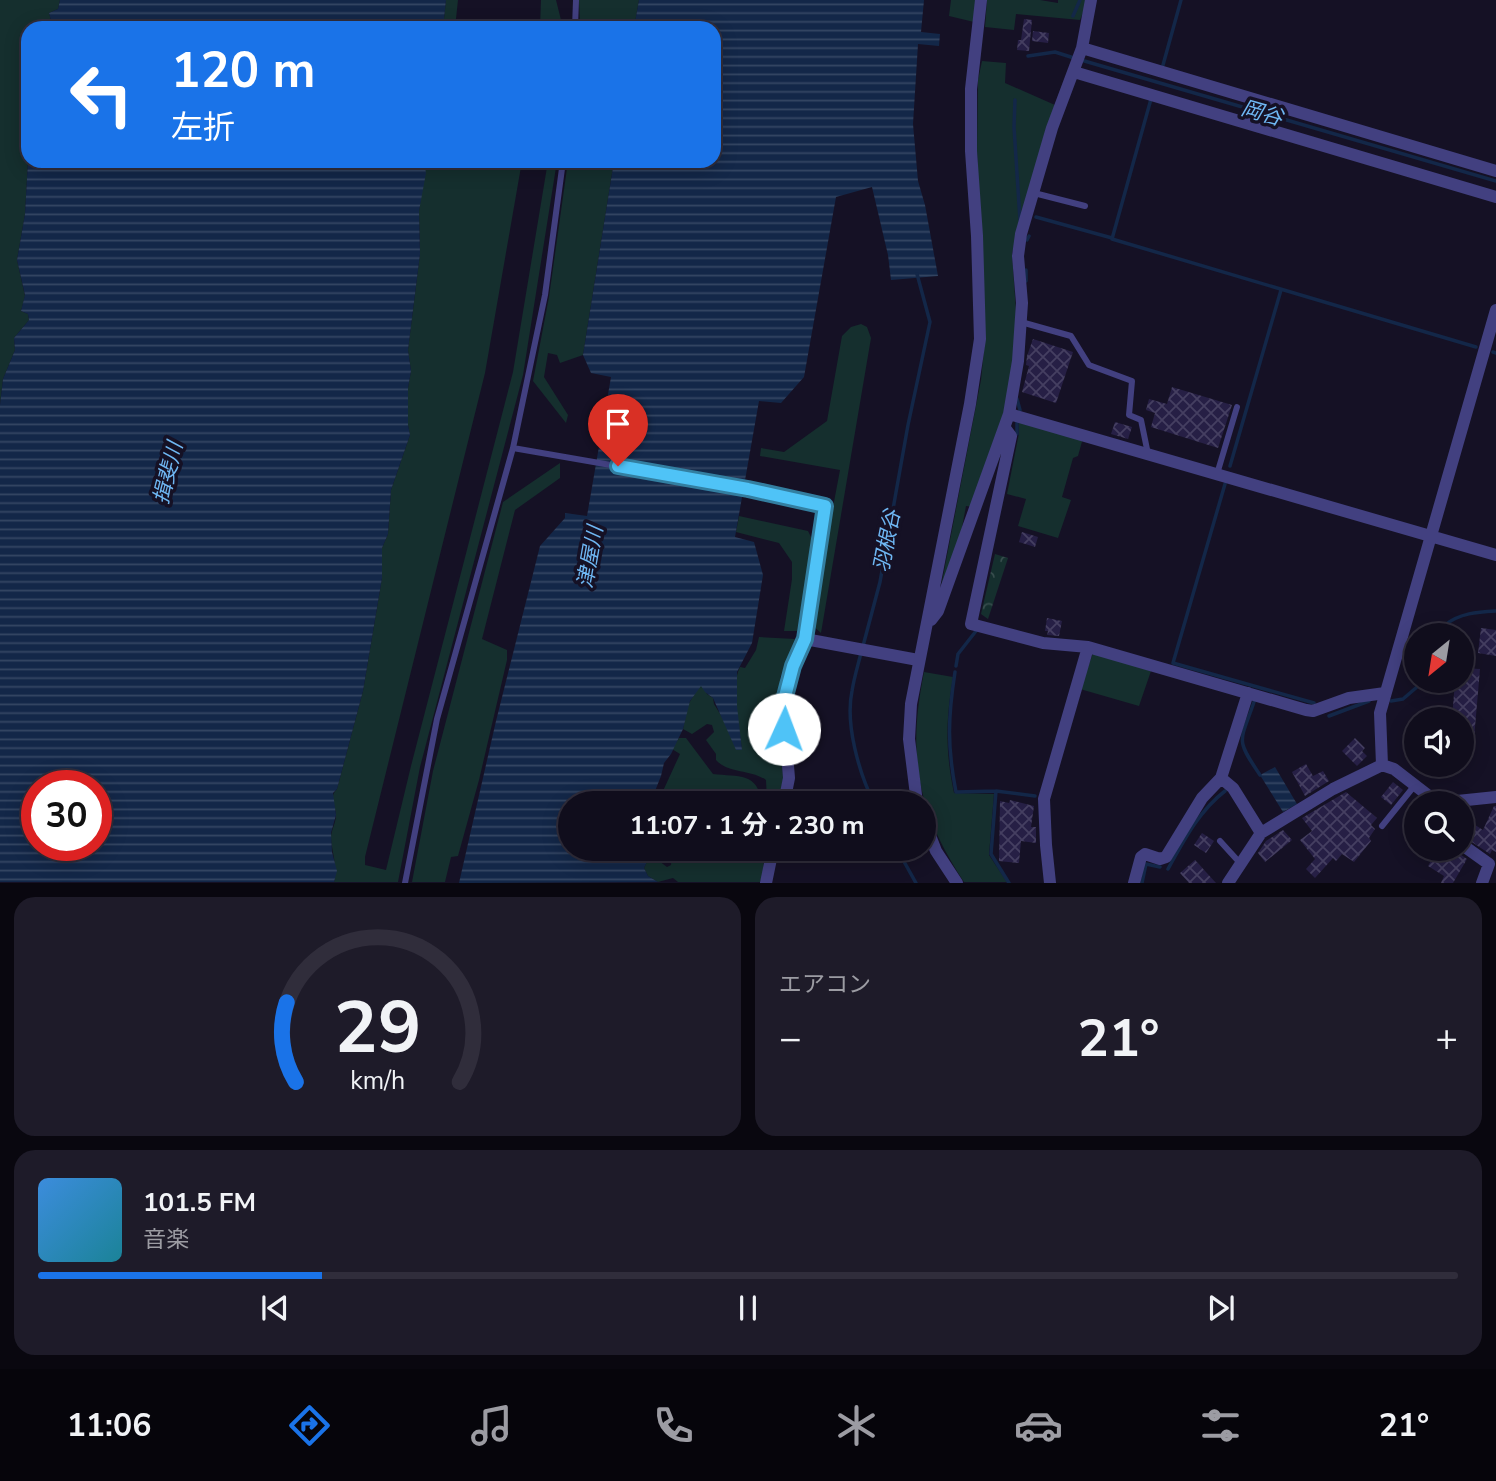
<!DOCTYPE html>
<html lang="ja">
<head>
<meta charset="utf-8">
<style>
  body { margin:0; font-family:"Nunito Sans","Noto Sans JP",sans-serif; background:#1e1b29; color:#f1f3f6; height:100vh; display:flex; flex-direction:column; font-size:26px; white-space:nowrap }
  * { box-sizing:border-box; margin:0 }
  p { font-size:23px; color:#9c9ca3 }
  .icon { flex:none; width:38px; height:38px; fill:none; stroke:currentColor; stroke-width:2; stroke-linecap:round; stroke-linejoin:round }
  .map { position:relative; height:883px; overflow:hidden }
  .details { display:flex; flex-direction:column; gap:14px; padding:14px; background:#09070f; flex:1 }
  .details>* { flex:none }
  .top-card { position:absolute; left:21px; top:21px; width:700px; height:147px; border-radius:21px; box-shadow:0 4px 18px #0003,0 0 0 2px #302d3b; background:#1a73e8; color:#fff; overflow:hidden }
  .needle { width:46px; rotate:210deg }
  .fabs { position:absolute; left:1404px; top:623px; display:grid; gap:14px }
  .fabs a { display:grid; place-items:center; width:70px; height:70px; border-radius:50%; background:#100d1c; box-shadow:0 4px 18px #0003,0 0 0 2px #302d3b; font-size:35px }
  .speed { position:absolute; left:21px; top:770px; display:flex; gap:14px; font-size:35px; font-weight:700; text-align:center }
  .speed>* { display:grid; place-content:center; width:91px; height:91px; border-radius:50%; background:#100d1c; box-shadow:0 4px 18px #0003,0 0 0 2px #302d3b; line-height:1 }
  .speed .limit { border:10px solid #d22; background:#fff; color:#111 }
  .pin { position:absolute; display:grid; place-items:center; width:60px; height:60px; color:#fff; margin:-72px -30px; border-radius:50% 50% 50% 0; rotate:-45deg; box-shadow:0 0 7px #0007 }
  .pin .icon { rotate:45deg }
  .me { position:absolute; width:77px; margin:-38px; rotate:2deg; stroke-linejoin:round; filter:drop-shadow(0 0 5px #0008) }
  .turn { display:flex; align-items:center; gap:24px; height:147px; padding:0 35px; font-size:32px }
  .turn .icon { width:91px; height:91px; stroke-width:2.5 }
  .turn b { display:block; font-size:49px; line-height:60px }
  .big { font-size:52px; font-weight:700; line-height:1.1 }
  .details .card { flex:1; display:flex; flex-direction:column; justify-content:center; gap:10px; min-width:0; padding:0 24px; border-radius:21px; background:#1e1b29 }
  .details .dial { align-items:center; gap:0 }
  .dial svg { height:182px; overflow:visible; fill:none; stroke:#302d3b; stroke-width:7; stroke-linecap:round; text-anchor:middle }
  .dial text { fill:#f1f3f6; stroke:none }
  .song { display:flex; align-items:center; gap:21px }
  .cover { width:84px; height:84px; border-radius:10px; background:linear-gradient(135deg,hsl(210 70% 55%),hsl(190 70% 35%)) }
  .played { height:7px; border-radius:4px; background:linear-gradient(90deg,#1a73e8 20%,#302d3b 20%) }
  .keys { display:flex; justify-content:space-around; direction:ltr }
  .heat { display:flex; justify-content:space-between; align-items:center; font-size:38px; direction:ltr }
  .details .tiles { flex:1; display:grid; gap:14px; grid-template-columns:1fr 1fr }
  .card:last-child { grid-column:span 2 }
  .trip { position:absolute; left:558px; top:791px; width:378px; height:70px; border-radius:35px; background:#100d1c; box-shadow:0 4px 18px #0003,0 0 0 2px #302d3b; font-weight:700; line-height:70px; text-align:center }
  .dock { display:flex; height:112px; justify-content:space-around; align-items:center; background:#06050b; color:#9c9ca3 }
  .dock .icon { width:49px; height:49px }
  .dock .selected { color:#1a73e8 }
  .dock b { font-size:32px; color:#f1f3f6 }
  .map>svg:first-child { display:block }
  .grass { fill:#152f2e }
  .forest { fill:url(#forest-crowns) }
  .water { fill:url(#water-rules); fill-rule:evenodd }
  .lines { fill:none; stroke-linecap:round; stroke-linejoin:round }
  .stream { stroke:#132748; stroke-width:3.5 }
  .building { fill:url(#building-cross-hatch) }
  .service { stroke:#424080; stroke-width:6 }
  .minor { stroke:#424080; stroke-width:12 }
  .route-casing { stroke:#337fa1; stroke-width:18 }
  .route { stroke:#4fc3f7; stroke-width:12 }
  .labels { text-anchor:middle; stroke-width:7; stroke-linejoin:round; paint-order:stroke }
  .water-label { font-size:21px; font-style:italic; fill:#6fb7f3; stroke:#151125 }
</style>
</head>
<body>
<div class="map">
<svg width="1496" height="883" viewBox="0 0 1496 883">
  <defs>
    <pattern id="forest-crowns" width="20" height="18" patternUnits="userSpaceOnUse" patternTransform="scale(1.75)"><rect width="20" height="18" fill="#152f2e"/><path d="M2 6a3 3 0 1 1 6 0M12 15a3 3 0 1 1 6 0" fill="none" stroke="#374d4d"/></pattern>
    <pattern id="water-rules" width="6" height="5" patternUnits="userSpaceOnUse" patternTransform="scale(1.75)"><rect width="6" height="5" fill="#132748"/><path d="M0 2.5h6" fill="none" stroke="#354663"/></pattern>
    <pattern id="building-cross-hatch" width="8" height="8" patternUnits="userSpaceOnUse" patternTransform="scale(1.75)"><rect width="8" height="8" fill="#261f45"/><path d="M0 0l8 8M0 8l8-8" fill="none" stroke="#453f61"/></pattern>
  </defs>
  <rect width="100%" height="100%" fill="#151125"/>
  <path class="grass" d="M0,0H60L58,9L49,13L53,28H28V161L25,214L17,260L25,296L21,311L28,314L29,320L14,338L15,350L3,379L0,405Z
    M446,0H458L455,28H443Z
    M541,0H556L563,28H540Z
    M579,0H639L634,28H580Z
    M951,0H976L974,22L949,16Z
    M987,0H1040L1058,3V0H1088L1080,20L1016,14L1014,30L985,27Z
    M982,61L1006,63L1005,83L1055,105L1012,253L1016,312L1013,362L1004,414L973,507L966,506L960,538L938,602L981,380L985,339L977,151L978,80Z
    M437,161H461L469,169L470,161H522L485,373L365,857V865L386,870L411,766L513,372L548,161H557L523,375L420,767L398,882H334C338,867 332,854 331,838C331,830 336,823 336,815C336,805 328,798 337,789L363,691L382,578V548L388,534L391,490L410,435L408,425V388L411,371L408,350L420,254L419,211L425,167L437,164Z
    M568,161H614L583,355L560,363L557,355L548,353L544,377L568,415L566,423L533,381L549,297Z
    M861,324L867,327L871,338L821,633L811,624L840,470L760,456L761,448L784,452L827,421L842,336L851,327Z
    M1019,422L1083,438L1078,456L1073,458L1062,497L1071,500L1058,538L1018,526L1026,499L1007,494L1019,433Z
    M560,463V478L515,510L482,639L507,650V660L479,780L458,856L451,857L445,882H412L433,771L503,502Z
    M739,516L808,531L813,541L797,631H784L792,579V562L779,543L736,532Z
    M759,637L795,639L780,678L783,780L778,803H767L766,780C750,769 729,774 716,760V754L706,740L714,732L712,725L707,724L692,734L683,729L688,705L699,686H703L707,694L713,698L714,704L742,750C740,729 730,686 740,667L745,668L756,650Z
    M1093,653L1151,671L1139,706L1080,689Z
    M924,672L953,677C946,720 945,750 954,793L994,794L989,855L1007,882H964C917,810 907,757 924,672Z
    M679,738H686L713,774C738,777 759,772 761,803H662L663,791L680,754L672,749Z
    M653,849H659V861L667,867L671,865L672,849H763L764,872L760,882H678L673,878L658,882L648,876L644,868Z"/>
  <path class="forest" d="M995,554L1008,558L988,619L981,614Z"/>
  <path class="water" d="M60,0H446L443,28H53L49,13L58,9Z
    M639,0H924L921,32L940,34L939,46L918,44L913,124L918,181L925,205L938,276L891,280L888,255L872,187L836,197L804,377L781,403L759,401L735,537L754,542L763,575L752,643L737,672V706L742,750H736L713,698L705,692L701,686L690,701L683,729L671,754L664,763L661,776L653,796V803H570V849H653L644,868L648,876L658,882L459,883L496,721L540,546L565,518V513L587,516L611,377L591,373L583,355L614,161H714V28H634Z
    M28,161H437L431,168L425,167L426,173L419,211L420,254L408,350L411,371L408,388V425L410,435L391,490L388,534L382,548V578L363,691L337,789L333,793L336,815L331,833L332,852L337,871L334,882H0V405L3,379L15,350L14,338L29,320L28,314L21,311L25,295L17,260L25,214ZM37,786H96V845H37Z
    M1275,767L1297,804L1283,812L1260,775Z"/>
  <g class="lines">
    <path class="stream" d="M1073,16L1080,0
      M1028,56L1055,52L1074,58
      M1081,60L1496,181
      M1163,65L1181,0
      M1151,99L1112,239L1476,347
      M1015,100L1014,127L1020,220
      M1036,217L1112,238
      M1027,240L1029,236
      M1026,281V270
      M1493,352L1496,353
      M1017,399L1020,410
      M1017,434V421
      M1230,466L1281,290
      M1225,484L1173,663L1314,703
      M1444,635L1445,625C1460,613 1477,612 1496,611
      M863,646L880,582L908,425L930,322L917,274
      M861,653C858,665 854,678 852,691C845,724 859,773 874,803
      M956,666L958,654L976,631
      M955,672C948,717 947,746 956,792L996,791L991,854L1009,883
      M1391,701L1403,699L1424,681
      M1254,702C1240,743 1235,738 1260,775
      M1329,716L1369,701
      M996,791L1035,796
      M897,849L916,883
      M1168,869C1184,840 1199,811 1225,791
      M1142,883L1146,864L1160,867"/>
  </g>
  <path class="building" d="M1024,19L1032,20L1029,51L1017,50L1018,40H1021Z
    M1033,31L1049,33L1048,43L1032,41Z
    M1033,339L1073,352L1056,403L1022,392L1029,366L1026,365L1027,356Z
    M1172,387L1232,405L1218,448L1151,427L1155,413L1146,410L1149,399L1167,404Z
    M1115,422L1132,427L1128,439L1111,434Z
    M1022,532L1038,537L1035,547L1019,542Z
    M1047,618L1062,621L1059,636L1047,635L1048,631H1045Z
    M1481,628L1496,630V656L1478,653Z
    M1410,640L1416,642V667L1403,664Z
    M1461,668L1480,669L1474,739L1461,738V719H1452L1455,681H1461Z
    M1355,738L1365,748L1362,751L1367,756L1357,766L1342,751Z
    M1306,764L1313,776L1323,771L1329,781L1305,796L1292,772Z
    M1393,782L1403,790L1391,805L1381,797Z
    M1346,792L1377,818L1371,825L1375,829L1369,838L1371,841L1354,862L1342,854L1336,861L1333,858L1315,878L1306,869L1315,859L1300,840L1312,831L1302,818Z
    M1010,800L1034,806L1031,827H1036V843L1021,841L1019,863L999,861L1000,801L1009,803Z
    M1494,806H1496V852L1492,850L1490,854L1461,835V816L1483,830Z
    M1283,830L1292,840L1265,862L1258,853L1266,841Z
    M1202,833L1214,841L1206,853L1194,845Z
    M1438,849H1445L1455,855L1457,852L1467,859L1453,883H1441L1444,876L1428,866Z
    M1195,860L1216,883H1189L1180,873Z"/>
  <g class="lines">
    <path class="service" d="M575,28L576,0
      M1034,193L1085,206
      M1021,322L1071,336L1089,365L1132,381L1129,415L1141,420L1148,454
      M513,448L749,489L825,506L805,639
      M1217,474L1237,407
      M1382,826L1415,785
      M1220,841L1240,863
      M405,883L437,719L513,448L545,295L563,161"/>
    <path class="minor" d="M1082,48L1496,171
      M1074,72L1496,197
      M1009,414L1496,555
      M1005,428L1011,436L971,624L1043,643L1088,647L1306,710L1313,711L1349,698L1385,693
      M931,620L938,611L1009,414L1018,361L1022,303L1018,256L1021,234L1052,128L1082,48L1091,0
      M1382,765L1380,713L1496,310
      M1221,778L1233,788L1261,833
      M784,803L789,778L783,704L792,666L805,639L918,660
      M917,803L909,739L911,704L970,404L980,339L977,236L971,151V89L981,0
      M1438,803L1496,797
      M924,820L936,851L957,883
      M1461,844L1489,864L1482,883
      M766,883L773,849
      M1050,883L1046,845L1044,799L1088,647
      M1134,883L1141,857L1145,854L1160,859L1166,857L1202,798L1221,778L1248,693
      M1228,883L1261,833L1333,789L1382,765L1394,769L1438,803"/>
  </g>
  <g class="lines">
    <defs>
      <path id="route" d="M618,466L748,489L825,506L805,639L793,666L783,704L784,729"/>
    </defs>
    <use href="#route" class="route-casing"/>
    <use href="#route" class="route"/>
  </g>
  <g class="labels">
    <g class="water-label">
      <text transform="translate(1262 113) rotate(16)" y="7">岡谷</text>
      <text transform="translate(168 473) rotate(-76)" y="7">揖斐川</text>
      <text transform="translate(887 541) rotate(-79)" y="7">羽根谷</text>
      <text transform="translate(590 557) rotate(-80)" y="7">津屋川</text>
    </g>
  </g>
</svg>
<div class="fabs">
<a><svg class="needle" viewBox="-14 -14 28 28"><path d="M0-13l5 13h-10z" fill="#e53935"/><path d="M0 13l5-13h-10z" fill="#9c9ca3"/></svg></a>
<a><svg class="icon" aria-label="sound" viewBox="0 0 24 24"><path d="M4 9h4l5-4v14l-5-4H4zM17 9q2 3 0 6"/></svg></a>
<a><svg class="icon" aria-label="search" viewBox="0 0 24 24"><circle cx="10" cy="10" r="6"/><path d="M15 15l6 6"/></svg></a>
</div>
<div class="speed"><div class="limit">30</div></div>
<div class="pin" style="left:618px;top:466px;background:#d93025"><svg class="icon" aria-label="arrive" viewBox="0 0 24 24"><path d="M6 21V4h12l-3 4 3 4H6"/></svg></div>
<svg class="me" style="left:784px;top:729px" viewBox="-20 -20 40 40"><circle r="19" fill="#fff"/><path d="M0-13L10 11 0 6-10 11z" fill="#4fc3f7"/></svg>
<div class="trip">11:07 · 1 分 · 230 m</div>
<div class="top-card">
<div class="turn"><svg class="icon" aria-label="left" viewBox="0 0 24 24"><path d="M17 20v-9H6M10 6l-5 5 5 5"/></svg><div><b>120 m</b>左折</div></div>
</div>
</div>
<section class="details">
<div class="tiles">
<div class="card dial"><svg viewBox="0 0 100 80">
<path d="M14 69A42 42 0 1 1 86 69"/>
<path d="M14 69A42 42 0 0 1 10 34" stroke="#1a73e8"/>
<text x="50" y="56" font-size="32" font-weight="700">29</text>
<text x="50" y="72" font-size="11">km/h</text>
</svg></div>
<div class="card"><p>エアコン</p>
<div class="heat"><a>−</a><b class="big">21°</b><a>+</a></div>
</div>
<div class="card">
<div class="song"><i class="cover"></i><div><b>101.5 FM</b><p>音楽</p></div></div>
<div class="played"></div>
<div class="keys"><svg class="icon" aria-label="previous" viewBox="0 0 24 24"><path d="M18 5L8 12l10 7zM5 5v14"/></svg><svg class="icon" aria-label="pause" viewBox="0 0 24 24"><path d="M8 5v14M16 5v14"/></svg><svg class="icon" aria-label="next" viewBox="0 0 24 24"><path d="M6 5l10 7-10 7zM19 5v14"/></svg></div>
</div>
</div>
</section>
<nav class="dock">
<b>11:06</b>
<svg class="icon selected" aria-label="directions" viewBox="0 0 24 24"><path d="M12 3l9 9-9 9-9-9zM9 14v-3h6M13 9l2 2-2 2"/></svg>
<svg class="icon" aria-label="music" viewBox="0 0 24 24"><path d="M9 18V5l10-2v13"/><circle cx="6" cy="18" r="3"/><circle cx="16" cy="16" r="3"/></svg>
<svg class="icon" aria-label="phone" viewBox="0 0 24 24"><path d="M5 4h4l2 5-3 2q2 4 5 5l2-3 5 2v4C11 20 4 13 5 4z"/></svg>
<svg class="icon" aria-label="climate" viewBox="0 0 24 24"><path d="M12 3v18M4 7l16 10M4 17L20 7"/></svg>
<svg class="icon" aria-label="car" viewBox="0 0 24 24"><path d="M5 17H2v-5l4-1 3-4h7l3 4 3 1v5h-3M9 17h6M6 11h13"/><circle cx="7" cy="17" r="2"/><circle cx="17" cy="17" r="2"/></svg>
<svg class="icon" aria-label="filters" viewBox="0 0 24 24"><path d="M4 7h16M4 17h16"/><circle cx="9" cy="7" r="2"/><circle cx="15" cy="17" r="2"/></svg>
<b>21°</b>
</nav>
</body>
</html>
